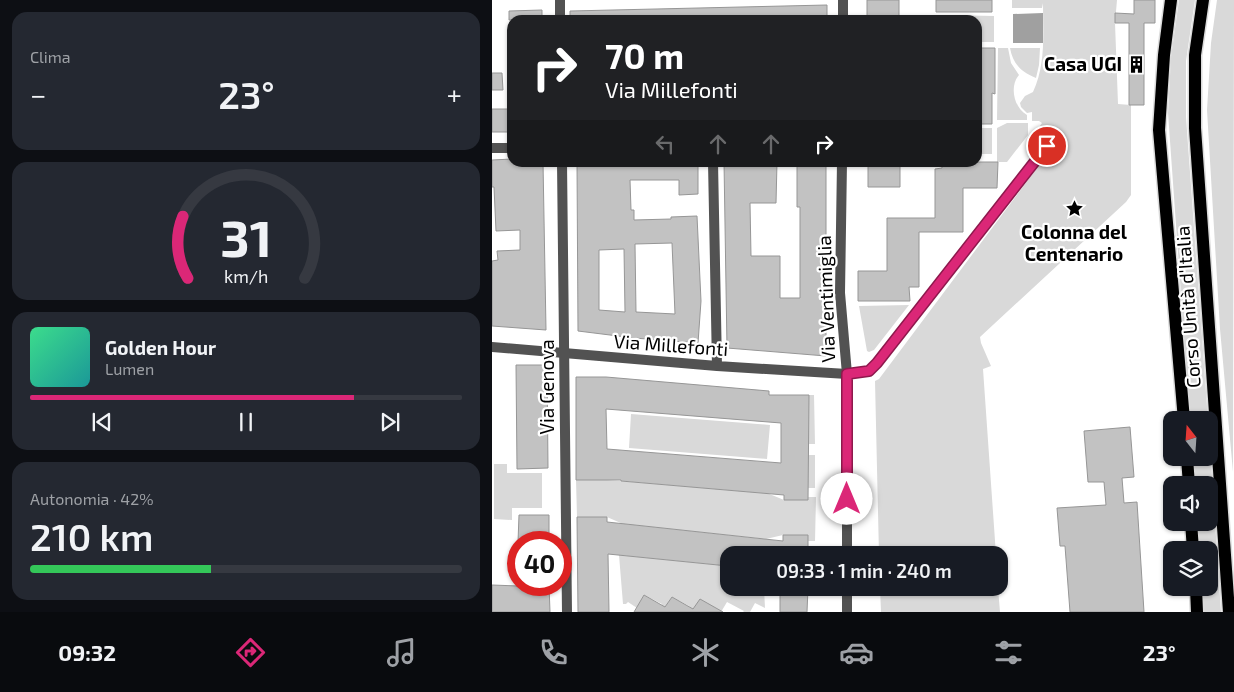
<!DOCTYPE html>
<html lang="it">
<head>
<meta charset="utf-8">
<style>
  body { margin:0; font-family:"Exo 2",sans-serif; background:#242831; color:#f1f3f6; height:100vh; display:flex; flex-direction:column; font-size:19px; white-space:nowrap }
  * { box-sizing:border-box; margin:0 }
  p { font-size:16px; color:#9ea1a6 }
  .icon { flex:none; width:28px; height:28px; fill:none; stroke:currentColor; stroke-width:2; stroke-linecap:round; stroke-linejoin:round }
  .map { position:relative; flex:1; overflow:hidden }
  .drawer { display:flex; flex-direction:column; gap:12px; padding:12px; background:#0d0f14; width:492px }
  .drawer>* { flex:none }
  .banner { position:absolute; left:15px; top:15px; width:475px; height:152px; border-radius:15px; box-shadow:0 1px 4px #0004; background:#202124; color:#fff; overflow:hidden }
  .needle { width:32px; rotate:343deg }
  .controls { position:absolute; left:671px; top:411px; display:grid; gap:10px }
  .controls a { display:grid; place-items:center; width:55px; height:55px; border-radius:10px; background:#171b24; box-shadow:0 1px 4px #0004; font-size:25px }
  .speed { position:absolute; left:15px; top:531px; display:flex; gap:10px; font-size:25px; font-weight:700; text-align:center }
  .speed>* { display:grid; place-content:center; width:65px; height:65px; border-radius:50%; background:#171b24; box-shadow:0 1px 4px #0004; line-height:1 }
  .speed .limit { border:8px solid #d22; background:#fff; color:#111 }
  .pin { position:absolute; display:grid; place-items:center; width:42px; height:42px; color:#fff; margin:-21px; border:2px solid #fff; border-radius:50%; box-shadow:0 1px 5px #0007 }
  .me { position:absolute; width:55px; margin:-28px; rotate:0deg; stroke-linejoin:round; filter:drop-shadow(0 0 4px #0008) }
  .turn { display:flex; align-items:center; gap:18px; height:105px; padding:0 15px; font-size:22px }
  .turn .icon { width:65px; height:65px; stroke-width:2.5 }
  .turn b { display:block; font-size:35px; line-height:42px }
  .lanes { display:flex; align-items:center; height:48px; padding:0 15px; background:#0003; justify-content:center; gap:25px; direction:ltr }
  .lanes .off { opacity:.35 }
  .big { font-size:38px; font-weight:600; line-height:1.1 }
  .drawer .widget { flex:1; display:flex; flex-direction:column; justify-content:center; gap:8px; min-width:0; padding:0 18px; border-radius:15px; background:#242831 }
  .drawer .dial { align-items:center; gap:0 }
  .dial svg { height:130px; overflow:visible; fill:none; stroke:#363941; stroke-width:7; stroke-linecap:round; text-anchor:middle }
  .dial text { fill:#f1f3f6; stroke:none }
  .song { display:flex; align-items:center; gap:15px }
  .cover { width:60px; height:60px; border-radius:8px; background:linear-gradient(135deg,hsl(150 70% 55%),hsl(180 70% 35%)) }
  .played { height:5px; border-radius:2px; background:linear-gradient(90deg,#db2777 75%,#363941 75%) }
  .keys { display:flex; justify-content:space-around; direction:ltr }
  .heat { display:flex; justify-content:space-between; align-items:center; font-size:28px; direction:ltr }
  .charge { height:8px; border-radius:4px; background:linear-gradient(90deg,#34c759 42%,#363941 0) }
  .trip { position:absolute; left:228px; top:546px; width:288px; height:50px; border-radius:15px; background:#171b24; box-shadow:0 1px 4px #0004; font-weight:600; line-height:50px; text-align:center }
  .menu { display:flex; height:80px; justify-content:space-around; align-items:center; background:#090b0e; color:#9ea1a6 }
  .menu .icon { width:35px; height:35px }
  .menu .selected { color:#db2777 }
  .menu b { font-size:22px; color:#f1f3f6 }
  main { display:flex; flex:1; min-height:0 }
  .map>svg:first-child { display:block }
  .green { fill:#d9d9d9 }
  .water { fill:#a0a0a0 }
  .building { fill:#c2c2c2; stroke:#969696; fill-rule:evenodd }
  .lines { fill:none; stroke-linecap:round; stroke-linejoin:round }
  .primary-casing { stroke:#dbdbdb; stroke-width:15 }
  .minor { stroke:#525252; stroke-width:10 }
  .tertiary { stroke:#525252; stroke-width:10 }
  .primary { stroke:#000; stroke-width:12 }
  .route-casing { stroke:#8e194d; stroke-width:12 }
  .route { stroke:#db2777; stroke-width:9 }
  .labels { text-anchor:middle; stroke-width:4.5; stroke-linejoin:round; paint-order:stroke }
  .poi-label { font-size:19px; font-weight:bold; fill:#000; stroke:#fff; text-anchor:end }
  .street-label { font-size:19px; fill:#000; stroke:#fff }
</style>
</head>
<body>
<main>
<section class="drawer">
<div class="widget"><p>Clima</p>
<div class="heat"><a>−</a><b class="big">23°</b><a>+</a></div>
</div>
<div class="widget dial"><svg viewBox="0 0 100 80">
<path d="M14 69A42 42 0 1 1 86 69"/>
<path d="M14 69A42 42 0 0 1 11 31" stroke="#db2777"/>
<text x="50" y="56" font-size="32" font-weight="700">31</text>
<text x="50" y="72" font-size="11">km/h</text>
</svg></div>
<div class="widget">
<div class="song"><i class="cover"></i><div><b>Golden Hour</b><p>Lumen</p></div></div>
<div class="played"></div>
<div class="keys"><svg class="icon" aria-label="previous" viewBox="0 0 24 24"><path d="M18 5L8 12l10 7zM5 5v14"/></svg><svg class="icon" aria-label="pause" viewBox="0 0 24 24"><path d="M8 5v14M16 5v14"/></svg><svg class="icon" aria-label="next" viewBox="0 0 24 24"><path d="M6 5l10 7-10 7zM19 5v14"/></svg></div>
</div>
<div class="widget"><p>Autonomia · 42%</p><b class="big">210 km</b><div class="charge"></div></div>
</section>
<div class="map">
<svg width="742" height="612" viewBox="0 0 742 612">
  <rect width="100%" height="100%" fill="#fff"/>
  <path class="green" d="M520,0H625L623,23L626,104L639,105V195L634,202L488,337L489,343L499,366L491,369L504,555H387L383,381L387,379L560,148L544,132L550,123L547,121H540V112L535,113L529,107L528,103L533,96L541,92C554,64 551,34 551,3L550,8H520Z
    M687,0H703L694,61V117L716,420H698L676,113L679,57Z
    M725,0H742L741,472L728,329L715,110L719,43Z
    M456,15L502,16V42H485V20H456Z
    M506,48H516L519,63L527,75C517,86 522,108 535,115V120H505Z
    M518,48H548L547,65L544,78C529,72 521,64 518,48Z
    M515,123H536V135L515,162H505V128Z
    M485,128H500V154H485Z
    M417,305L382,350L377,352L375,351L367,306Z
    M316,395H322L323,444H316Z
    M139,414L278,425L275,459L137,448Z
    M718,446L729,612H711L710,588H718V550H707L705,523L718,522V485H702L700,458H718Z
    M316,455H323V488H316Z
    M2,464H15V473H50V508H20V520L2,519Z
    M84,480H115L275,493L292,500H316V497H324L323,541H316L315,535H291L274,539L131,524L115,517H85Z
    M127,555L236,566V588H272L273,608L263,603L258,612H251L252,611L235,602L229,612L200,611L197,606L180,597L172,609L168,607L170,604L152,595L145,608L136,602L134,604H131Z
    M388,588H506L508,612H389Z"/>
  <path class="water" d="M551,13V43H521V14Z"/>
  <path class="building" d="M375,0H407V20H375Z
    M444,0H500V12H444Z
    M642,0H663V23H652V105H637V23H623V13L642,14Z
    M335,5V20H78V11Z
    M50,10V20H17V11Z
    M485,48H503V94L500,93V124H485Z
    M0,73H10L11,90H0Z
    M0,109H20V132H0Z
    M20,159V162H51L54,330L0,326V261L6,260L5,251L28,250V230L4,231L2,187H0V160Z
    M85,162H206V194L187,195V180H138L139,210H142V220L179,219V217L205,216L209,301L206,343L142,338L86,331ZM180,243L183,314L144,312L143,244ZM132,249L133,312L107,310V250Z
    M232,162H285L284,203H258L259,256H288V298H308V207H305V162H334V356L235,348Z
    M376,162H408V187H376Z
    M450,162H506L505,188H471V232H427V287H417L418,301H366V271H395V218H443V169L450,168Z
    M24,365H55L56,468L25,469Z
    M84,377H114L277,391V395H317L316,500H292V495L129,481V480H84ZM114,409L289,423V463L115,449Z
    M638,427L642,477L630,478L632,503L645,502L652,612H578L573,546H568L565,508L614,505L612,482H596L592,431Z
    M27,515H57V542H26Z
    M85,517H115V522L291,541V535H316V555H236V566L116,554L117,612H86Z
    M0,585L26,586V585H57L58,612H0Z
    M288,588H316L315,612H288Z
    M152,595L173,607L180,597L201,609L208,599L231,612H142Z"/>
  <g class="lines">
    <defs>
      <path id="primary" d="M679,0L672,55L667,130L692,420
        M711,0L703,55V128L737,612
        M695,458L697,485
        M699,522L701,550
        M704,588L705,612"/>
    </defs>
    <use href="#primary" class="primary-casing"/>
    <path class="minor" d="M0,148H20
      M221,162L225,366
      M0,347L225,366L355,374L377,371L385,363L555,146"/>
    <path class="tertiary" d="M68,0V20
      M351,20V0
      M70,162L75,612
      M350,162L348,293L355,374V555
      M355,612V588"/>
    <use href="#primary" class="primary"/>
  </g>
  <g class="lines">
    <defs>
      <path id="route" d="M355,499V374L377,371L385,363L555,146"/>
    </defs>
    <use href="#route" class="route-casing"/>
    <use href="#route" class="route"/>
  </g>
  <defs>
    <symbol id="building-bare" viewBox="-9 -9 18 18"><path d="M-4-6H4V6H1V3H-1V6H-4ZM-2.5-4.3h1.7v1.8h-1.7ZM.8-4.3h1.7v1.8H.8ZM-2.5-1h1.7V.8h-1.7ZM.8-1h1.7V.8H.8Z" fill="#000" stroke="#fff" stroke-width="2.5" paint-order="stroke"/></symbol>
    <symbol id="sight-bare" viewBox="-9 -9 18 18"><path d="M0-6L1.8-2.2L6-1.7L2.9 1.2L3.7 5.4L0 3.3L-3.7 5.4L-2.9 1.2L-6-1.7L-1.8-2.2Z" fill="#000" stroke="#fff" stroke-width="2.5" paint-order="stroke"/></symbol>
  </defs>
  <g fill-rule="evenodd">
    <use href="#building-bare" x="632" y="52" width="25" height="25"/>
    <use href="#sight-bare" x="570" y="196" width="25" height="25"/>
  </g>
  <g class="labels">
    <g class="poi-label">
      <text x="630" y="71">Casa UGI</text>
      <text x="582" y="239" text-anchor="middle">Colonna del<tspan x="582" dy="22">Centenario</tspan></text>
    </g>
    <g class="street-label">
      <text transform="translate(334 299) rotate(-92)" y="7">Via Ventimiglia</text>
      <text transform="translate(696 307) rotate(-94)" y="7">Corso Unità d'Italia</text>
      <text transform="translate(179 345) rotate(4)" y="7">Via Millefonti</text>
      <text transform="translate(55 387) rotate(-90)" y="7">Via Genova</text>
    </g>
  </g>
</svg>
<div class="controls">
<a><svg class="needle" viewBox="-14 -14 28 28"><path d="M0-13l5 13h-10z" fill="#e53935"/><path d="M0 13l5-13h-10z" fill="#9ea1a6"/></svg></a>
<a><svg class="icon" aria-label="sound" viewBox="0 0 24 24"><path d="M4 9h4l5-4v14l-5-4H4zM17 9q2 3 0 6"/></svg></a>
<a><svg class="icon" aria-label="layers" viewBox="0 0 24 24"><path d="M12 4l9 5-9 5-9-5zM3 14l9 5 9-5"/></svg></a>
</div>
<div class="speed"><div class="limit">40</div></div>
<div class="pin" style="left:555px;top:146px;background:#d93025"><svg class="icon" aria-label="arrive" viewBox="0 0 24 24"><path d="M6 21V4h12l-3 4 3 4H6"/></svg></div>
<svg class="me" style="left:355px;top:499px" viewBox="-20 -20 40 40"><circle r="19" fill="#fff"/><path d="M0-13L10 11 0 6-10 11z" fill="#db2777"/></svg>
<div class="trip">09:33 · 1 min · 240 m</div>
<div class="banner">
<div class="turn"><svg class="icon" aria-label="right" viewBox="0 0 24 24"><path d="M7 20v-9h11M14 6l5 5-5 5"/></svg><div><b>70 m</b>Via Millefonti</div></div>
<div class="lanes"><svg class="icon off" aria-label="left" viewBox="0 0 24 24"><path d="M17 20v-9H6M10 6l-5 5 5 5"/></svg><svg class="icon off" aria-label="ahead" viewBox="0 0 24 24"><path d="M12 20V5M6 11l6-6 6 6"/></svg><svg class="icon off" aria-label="ahead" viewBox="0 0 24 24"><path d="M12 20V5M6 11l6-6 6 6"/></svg><svg class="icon" aria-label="right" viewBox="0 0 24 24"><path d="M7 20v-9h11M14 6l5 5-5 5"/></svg></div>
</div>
</div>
</main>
<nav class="menu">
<b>09:32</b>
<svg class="icon selected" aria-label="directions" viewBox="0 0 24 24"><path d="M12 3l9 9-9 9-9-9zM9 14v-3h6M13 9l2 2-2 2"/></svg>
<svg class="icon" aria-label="music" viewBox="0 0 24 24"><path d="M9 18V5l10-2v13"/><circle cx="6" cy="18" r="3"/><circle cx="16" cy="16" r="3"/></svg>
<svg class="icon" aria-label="phone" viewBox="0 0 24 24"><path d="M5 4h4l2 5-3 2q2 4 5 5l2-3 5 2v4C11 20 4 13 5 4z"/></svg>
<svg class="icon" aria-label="climate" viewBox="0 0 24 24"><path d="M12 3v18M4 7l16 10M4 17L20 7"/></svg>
<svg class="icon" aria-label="car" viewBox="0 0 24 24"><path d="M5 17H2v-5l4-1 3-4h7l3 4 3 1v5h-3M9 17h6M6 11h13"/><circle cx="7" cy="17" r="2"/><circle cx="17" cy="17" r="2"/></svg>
<svg class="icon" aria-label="filters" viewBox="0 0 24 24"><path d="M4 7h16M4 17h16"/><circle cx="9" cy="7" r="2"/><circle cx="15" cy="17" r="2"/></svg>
<b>23°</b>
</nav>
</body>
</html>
